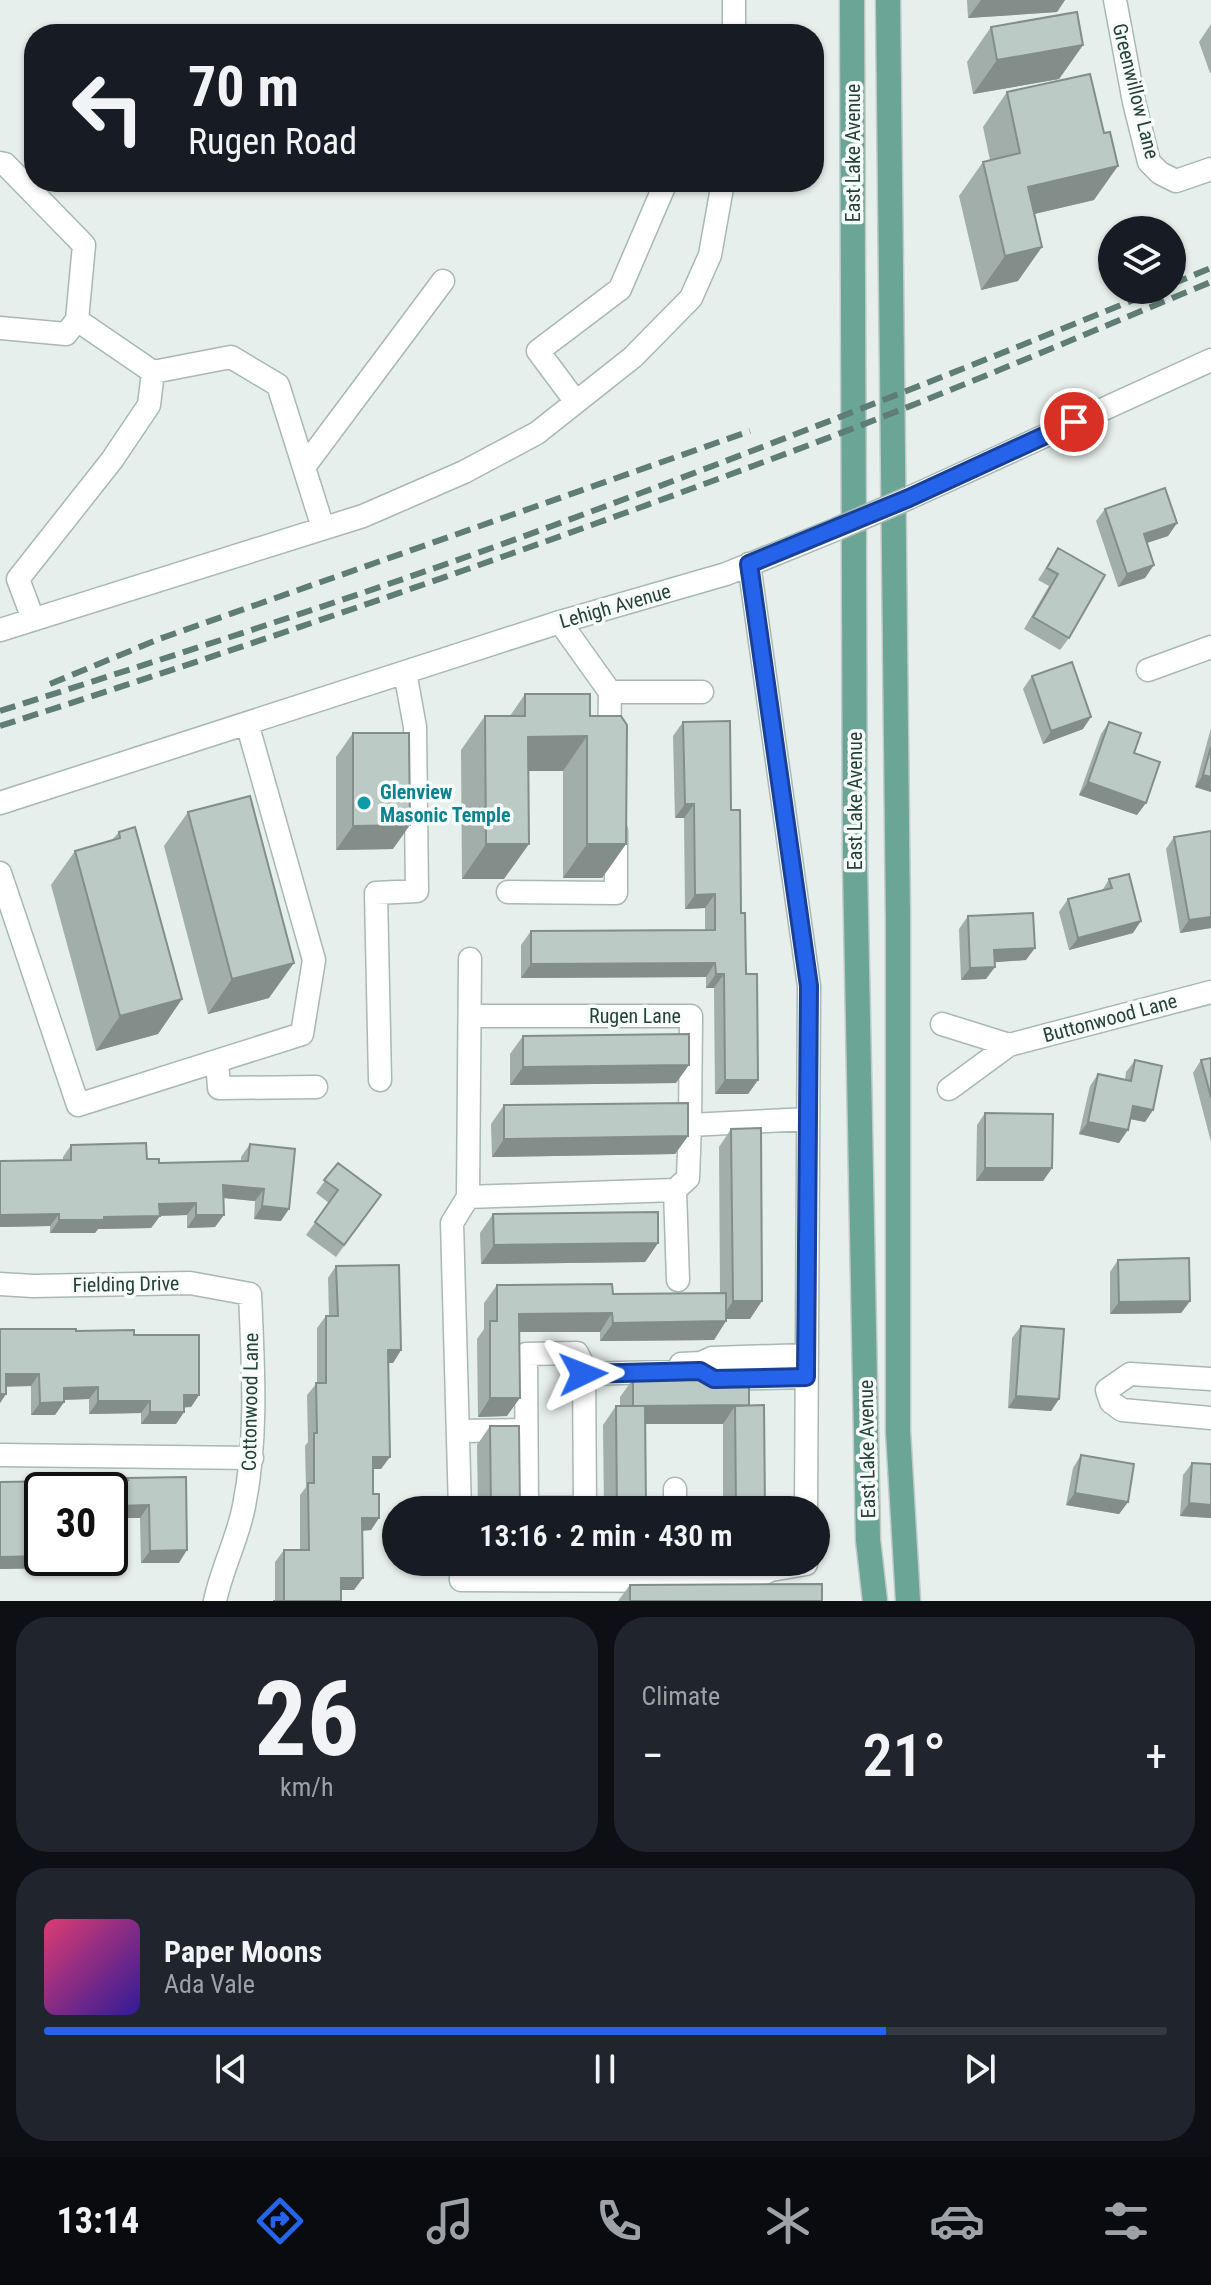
<!DOCTYPE html>
<html lang="en">
<head>
<meta charset="utf-8">
<style>
  body { margin:0; font-family:"Roboto Condensed",sans-serif; background:#20242c; color:#f1f3f6; height:100vh; display:flex; flex-direction:column; font-size:30px; white-space:nowrap }
  * { box-sizing:border-box; margin:0 }
  p { font-size:26px; color:#9ea1a6 }
  .icon { flex:none; width:44px; height:44px; fill:none; stroke:currentColor; stroke-width:2; stroke-linecap:round; stroke-linejoin:round }
  .map { position:relative; height:1601px; overflow:hidden }
  .sheet { display:flex; flex-direction:column; gap:16px; padding:16px; background:#0d0f14; flex:1 }
  .sheet>* { flex:none }
  .top-card { position:absolute; left:24px; top:24px; width:800px; height:168px; border-radius:32px; box-shadow:0 2px 6px #0004; background:#171b24; color:#f1f3f6; overflow:hidden }
  .controls { position:absolute; left:1098px; top:216px; display:grid; gap:16px }
  .controls a { display:grid; place-items:center; width:88px; height:88px; border-radius:50%; background:#171b24; box-shadow:0 2px 6px #0004; font-size:40px }
  .speed { position:absolute; left:24px; top:1472px; display:flex; gap:16px; font-size:40px; font-weight:700; text-align:center }
  .speed>* { display:grid; place-content:center; width:104px; height:104px; border-radius:50%; background:#171b24; box-shadow:0 2px 6px #0004; line-height:1 }
  .speed .limit { border:4px solid #111; border-radius:12px; background:#fff; color:#111 }
  .pin { position:absolute; display:grid; place-items:center; width:68px; height:68px; color:#fff; margin:-34px; border:4px solid #fff; border-radius:50%; box-shadow:0 2px 8px #0007 }
  .me { position:absolute; width:88px; margin:-44px; rotate:88deg; stroke-linejoin:round; filter:drop-shadow(0 0 6px #0008) }
  .turn { display:flex; align-items:center; gap:28px; height:168px; padding:0 32px; font-size:36px }
  .turn .icon { width:104px; height:104px; stroke-width:2.5 }
  .turn b { display:block; font-size:56px; line-height:68px }
  .big { font-size:60px; font-weight:600; line-height:1.1 }
  .sheet .card { flex:1; display:flex; flex-direction:column; justify-content:center; gap:12px; min-width:0; padding:0 28px; border-radius:32px; background:#20242c }
  .sheet .dial { align-items:center; gap:0 }
  .dial b { font-size:104px; line-height:1 }
  .song { display:flex; align-items:center; gap:24px }
  .cover { width:96px; height:96px; border-radius:12px; background:linear-gradient(135deg,hsl(340 70% 55%),hsl(250 70% 35%)) }
  .played { height:8px; border-radius:4px; background:linear-gradient(90deg,#2563eb 75%,#363941 75%) }
  .keys { display:flex; justify-content:space-around; direction:ltr }
  .heat { display:flex; justify-content:space-between; align-items:center; font-size:44px; direction:ltr }
  .sheet .tiles { flex:1; display:grid; gap:16px; grid-template-columns:1fr 1fr }
  .card:last-child { grid-column:span 2 }
  .trip { position:absolute; left:382px; top:1496px; width:448px; height:80px; border-radius:40px; background:#171b24; box-shadow:0 2px 6px #0004; font-weight:600; line-height:80px; text-align:center }
  .dock { display:flex; height:128px; justify-content:space-around; align-items:center; background:#090b0e; color:#9ea1a6 }
  .dock .icon { width:56px; height:56px }
  .dock .on { color:#2563eb }
  .dock b { font-size:36px; color:#f1f3f6 }
  .map>svg:first-child { display:block }
  .lines { fill:none; stroke-linecap:round; stroke-linejoin:round }
  .minor-casing { stroke:#a8b8b2; stroke-width:25 }
  .major-casing { stroke:#c2cac8; stroke-width:27 }
  .minor { stroke:#fff; stroke-width:22 }
  .major { stroke:#6aa596; stroke-width:24 }
  .rail { stroke:#5f7d75; stroke-width:6; stroke-dasharray:16 8; stroke-linecap:butt }
  .minor-bridge-casing { stroke:#a8b8b2; stroke-width:25; stroke-linecap:butt }
  .minor-bridge { stroke:#fff; stroke-width:22 }
  .wall { fill:#a1aea9 }
  .shaded-wall { fill:#838d89 }
  .building { fill:#bbcac4; stroke:#838d89; stroke-width:2 }
  .route-casing { stroke:#184099; stroke-width:20 }
  .route { stroke:#2563eb; stroke-width:14 }
  .culture-dot { fill:#0f9aa8; stroke:#f7fbf9; stroke-width:3 }
  .labels { text-anchor:middle; stroke-width:7; stroke-linejoin:round; paint-order:stroke }
  .street-label { font-size:20px; fill:#24423a; stroke:#f7fbf9 }
  .culture-label { font-size:20px; font-weight:bold; fill:#0d838f; stroke:#f7fbf9; text-anchor:start }
</style>
</head>
<body>
<div class="map">
<svg width="1211" height="1601" viewBox="0 0 1211 1601">
  <rect width="100%" height="100%" fill="#e6efeb"/>
  <g class="lines">
    <defs>
      <path id="minor" d="M1115,0L1134,102L1149,162L1160,173L1176,181L1211,169
        M734,34V0
        M0,163L5,164L84,245L77,320L66,334L0,328
        M77,320L153,372L231,357L278,385L323,528
        M576,402L538,351L620,289L666,182
        M304,467L443,281
        M909,498L1211,360
        M749,564L809,986L806,1510
        M33,619L18,579L112,460L149,405L153,372
        M560,622L610,692H702
        M0,630L363,516L464,472L537,433L633,357L691,298L710,255L723,182
        M1148,670L1211,647
        M609,743L610,692
        M0,803L560,622L726,574L837,529
        M0,873L78,1105L302,1034L314,960L247,723
        M508,892L616,893V831
        M470,1016H691L690,1125
        M942,1024L1009,1045L1211,992
        M217,1061L219,1088L316,1087
        M380,1080L376,893L417,891L415,727L405,672
        M949,1089L1009,1045
        M675,1190L678,1280
        M468,1197L675,1190L688,1178L690,1125L808,1119
        M0,1284L33,1286L190,1283L250,1294C253,1365 258,1436 244,1506C238,1538 222,1568 215,1601
        M577,1353L584,1367L585,1508H527L526,1354Z
        M681,1364L701,1363L712,1358L806,1355
        M583,1374L700,1371L714,1379L806,1377
        M1211,1379L1130,1374L1107,1390L1111,1402L1122,1410L1211,1418
        M458,1431L518,1430
        M0,1455L252,1458
        M675,1489V1510
        M460,1510L452,1223L468,1197L470,959
        M461,1562V1580L747,1581L771,1570L806,1564
        M676,1562V1582"/>
      <path id="major" d="M852,0L855,864L868,1540L875,1601
        M888,0L898,919V1431L908,1601"/>
    </defs>
    <use href="#minor" class="minor-casing"/>
    <use href="#major" class="major-casing"/>
    <use href="#minor" class="minor"/>
    <use href="#major" class="major"/>
    <path class="rail" d="M1172,284L1211,268
      M50,684L159,639L750,431
      M0,711C185,652 370,593 552,526C756,451 957,372 1158,290
      M0,726C280,636 558,540 833,436C960,388 1085,334 1211,282"/>
    <defs>
      <path id="minor-bridge" d="M837,529L909,498"/>
    </defs>
    <use href="#minor-bridge" class="minor-bridge-casing"/>
    <use href="#minor-bridge" class="minor-bridge"/>
  </g>
  <path class="wall" d="M967,0H1065L1057,12L968,18Z
    M1211,24V73H1210L1199,42Z
    M991,27L1083,45L1059,79L973,94L967,62Z
    M1007,92L1094,200L1034,214L1018,281L981,290L959,196L983,162L990,160L983,127Z
    M1105,509L1177,523L1168,536L1146,543L1145,578L1118,587L1096,521Z
    M1058,548L1069,638L1060,650L1024,629L1049,586L1038,580Z
    M1032,676L1083,729L1043,744L1023,689Z
    M525,694L590,716L626,844L602,878H563V771H528L504,879H462L461,750L485,716H510Z
    M683,722L731,810L758,1080L748,1094H715L714,988H706V977L521,978V945L531,931L705,930V908L685,909L684,818H675L673,736Z
    M1109,722L1134,753L1137,815L1079,795L1101,734Z
    M1211,728V792L1195,787Z
    M353,733L393,849L336,850V757Z
    M188,812L269,998L208,1014L164,846Z
    M1211,831V928L1180,933L1166,849L1174,837Z
    M119,832L182,999L158,1034L96,1051L51,885L75,851L112,840Z
    M1109,879L1133,933L1069,950L1059,912L1068,899L1102,891Z
    M968,916L1026,960L994,962L986,979L961,980L959,929Z
    M523,1036L676,1083L510,1085V1054Z
    M1211,1058V1142L1193,1073L1201,1060Z
    M1135,1060L1153,1110L1145,1122L1130,1119L1119,1143L1079,1134L1090,1086L1098,1074L1125,1080L1126,1072Z
    M504,1105L688,1136L675,1154L492,1157L491,1124Z
    M985,1113L1052,1168L1043,1181H976L977,1125Z
    M731,1129L750,1319H726V1321L714,1340L600,1341V1332H520L507,1416L478,1417L477,1339L484,1329V1303L497,1285L613,1294L720,1293L719,1147Z
    M250,1144L281,1221L254,1219L255,1201L223,1198L215,1227L187,1228V1215L160,1216L151,1228L98,1229L95,1233H50V1226L0,1227V1161L63,1160V1157L71,1145L147,1159L159,1163L241,1162V1157Z
    M338,1163L381,1195L336,1257L306,1235L329,1203L316,1193Z
    M493,1214L658,1243L645,1262L481,1264L480,1233Z
    M1118,1260L1190,1301L1181,1313L1110,1314V1272Z
    M336,1266L401,1350L393,1363H388L381,1469H373V1494L379,1518L371,1530L362,1531L354,1590H341V1601H275V1562L284,1550H300V1495L306,1487L305,1446L308,1442L307,1395L317,1383V1328L326,1316H329L328,1278Z
    M1021,1326L1059,1399L1051,1411L1008,1408L1012,1338Z
    M0,1329L76,1331L134,1335L199,1395L191,1407H184V1412L176,1424H141V1413L89,1414V1399L64,1400V1402L55,1415H31V1386H6V1394L0,1403Z
    M633,1379L749,1406L765,1510H723V1424H645L646,1510H604L603,1425L616,1406H620V1397Z
    M490,1426L520,1510H478L477,1445Z
    M1081,1455L1128,1502L1119,1514L1066,1505L1073,1468Z
    M1192,1463L1211,1464V1518L1180,1516L1183,1475Z
    M186,1477L179,1563H141L140,1518H115L107,1567L0,1569V1482L126,1480L127,1478Z
    M630,1585L822,1601H618Z"/>
  <path class="shaded-wall" d="M981,0H1065L1057,12L968,18Z
    M1083,45L1059,79L973,94L997,60Z
    M1118,166L1094,200L1004,221L1028,187Z
    M1042,247L1018,281L981,290L1005,256Z
    M1177,523L1168,536L1135,547L1144,534Z
    M1154,565L1145,578L1118,587L1127,574Z
    M1091,717L1083,729L1043,744L1051,731Z
    M587,736L563,771H504L528,737Z
    M1203,775L1211,777V792L1195,787Z
    M1088,782L1146,803L1137,815L1079,795Z
    M685,804H694L684,818H675Z
    M410,825L393,849L336,850L353,826Z
    M486,844H529L504,879H462Z
    M587,844H626L602,878H563Z
    M715,894L705,908L685,909L695,895Z
    M1211,917V928L1180,933L1189,920Z
    M1141,921L1133,933L1069,950L1078,938Z
    M1035,948L1026,960L985,963L994,950Z
    M294,963L269,998L208,1014L232,979Z
    M715,963L706,977L521,978L531,964Z
    M995,967L986,979L961,980L970,968Z
    M716,974H724L714,988H706Z
    M182,999L158,1034L96,1051L120,1016Z
    M689,1065L676,1083L510,1085L523,1067Z
    M725,1080H758L748,1094H715Z
    M1133,1106L1153,1110L1145,1122L1125,1118Z
    M1088,1122L1128,1130L1119,1143L1079,1134Z
    M688,1136L675,1154L492,1157L504,1139Z
    M985,1168H1052L1043,1181H976Z
    M223,1185L264,1189L255,1201L214,1197Z
    M196,1203L187,1215L151,1216L159,1204Z
    M262,1206L289,1209L281,1221L254,1219Z
    M59,1214L50,1226L0,1227V1215Z
    M196,1215H224L215,1227L187,1228Z
    M160,1216L151,1228L98,1229L95,1233H50L59,1220L104,1217Z
    M658,1243L645,1262L481,1264L494,1245Z
    M733,1301H762L750,1319H721Z
    M1190,1301L1181,1313L1110,1314L1119,1302Z
    M612,1313L600,1332H507L519,1314Z
    M726,1321L714,1340L600,1341L613,1323Z
    M388,1350H401L393,1363H379Z
    M6,1374H39L31,1386L0,1387Z
    M98,1387L89,1399L55,1400L64,1388Z
    M0,1394H6L0,1403Z
    M184,1395H199L191,1407L176,1408Z
    M1016,1396L1059,1399L1051,1411L1008,1408Z
    M490,1398H520L507,1416L478,1417Z
    M98,1401H150L141,1413L89,1414Z
    M64,1402L55,1415H31L40,1403Z
    M749,1405L735,1406L723,1424H620L633,1406Z
    M150,1412H184L176,1424H141Z
    M373,1457H390L381,1469H364Z
    M1075,1493L1128,1502L1119,1514L1066,1505Z
    M1189,1503L1211,1505V1518L1180,1516Z
    M149,1505L140,1518H110L115,1506Z
    M362,1518H379L371,1530L354,1531Z
    M187,1550L179,1563H141L150,1551Z
    M110,1555H116L107,1567L0,1569V1557L42,1556V1558H110Z
    M341,1578H363L354,1590H332Z"/>
  <path class="building" d="M1077,12L1083,45L997,60L991,27Z
    M1090,74L1104,133L1110,132L1118,166L1028,187L1042,247L1005,256L983,162L1020,153L1007,92Z
    M1165,488L1177,523L1144,534L1154,565L1127,574L1105,509Z
    M1058,548L1105,575L1069,638L1033,617L1058,574L1047,568Z
    M1072,662L1091,717L1051,731L1032,676Z
    M525,694H590V716H621L627,725L626,844H587V736L528,737L529,844H486L485,716H525Z
    M730,721L731,810H740L741,913H745L746,974H757L758,1080H725L724,974H716L715,963L531,964V931L715,930V894L695,895L694,804H685L683,722Z
    M1109,722L1141,733L1134,753L1160,762L1146,803L1088,782Z
    M353,733H409L410,825L353,826Z
    M1211,747V777L1203,775Z
    M250,796L294,963L232,979L188,812Z
    M135,827L182,999L120,1016L75,851L120,838L119,832Z
    M1211,831V917L1189,920L1174,837Z
    M1129,874L1141,921L1078,938L1068,899L1112,888L1109,879Z
    M1033,913L1035,948L994,950L995,967L970,968L968,916Z
    M689,1034V1065L523,1067V1036Z
    M1211,1058V1097L1201,1060Z
    M1135,1060L1162,1066L1153,1110L1133,1106L1128,1130L1088,1122L1098,1074L1131,1081Z
    M688,1103V1136L504,1139V1105Z
    M985,1113L1053,1114L1052,1168H985Z
    M761,1128L762,1301H733L731,1129Z
    M146,1143L147,1159H159V1163L248,1161L250,1144L295,1149L289,1209L262,1206L264,1189L223,1185L224,1215H196V1203L159,1204L160,1216L104,1217V1220H59V1214L0,1215V1161L71,1160V1145Z
    M338,1163L381,1195L344,1245L315,1222L338,1190L324,1180Z
    M658,1212V1243L494,1245L493,1214Z
    M1189,1258L1190,1301L1119,1302L1118,1260Z
    M399,1265L401,1350H388L390,1457H373V1494H379V1518H362L363,1578H341V1601H273H284V1550H309L308,1483H314V1433H317L316,1383H326V1316H338L336,1266Z
    M612,1284L613,1294L726,1293V1321L613,1323L612,1313L519,1314L520,1398H490V1321H497V1285Z
    M1021,1326L1064,1329L1059,1399L1016,1396Z
    M0,1329H76V1331L134,1330V1335H199V1395H184V1412H150V1401H98V1387L64,1388V1402L40,1403L39,1374H6V1394H0Z
    M749,1378V1405L633,1406V1379Z
    M764,1405L765,1510H736L735,1406Z
    M616,1406H645L646,1510H617Z
    M490,1426H519L520,1510H491Z
    M1081,1455L1134,1464L1128,1502L1075,1493Z
    M1192,1463L1211,1464V1505L1189,1503Z
    M186,1477L187,1550L150,1551L149,1505L115,1506L116,1555H110V1490H42V1556L0,1557V1482L128,1480L127,1478Z
    M822,1584V1601H630V1585Z"/>
  <g class="lines">
    <defs>
      <path id="route" d="M583,1374L700,1371L714,1379L806,1377L809,986L749,564L909,498L1074,422"/>
    </defs>
    <use href="#route" class="route-casing"/>
    <use href="#route" class="route"/>
  </g>
  <circle class="culture-dot" cx="364" cy="803" r="8"/>
  <g class="labels">
    <g class="street-label">
      <text transform="translate(1136 91) rotate(76)" y="7">Greenwillow Lane</text>
      <text transform="translate(853 153) rotate(-90)" y="7">East Lake Avenue</text>
      <text transform="translate(615 606) rotate(-16)" y="7">Lehigh Avenue</text>
      <text transform="translate(855 801) rotate(-90)" y="7">East Lake Avenue</text>
      <text x="635" y="1023">Rugen Lane</text>
      <text transform="translate(1110 1018) rotate(-15)" y="7">Buttonwood Lane</text>
      <text transform="translate(126 1284) rotate(-1)" y="7">Fielding Drive</text>
      <text transform="translate(250 1402) rotate(-89)" y="7">Cottonwood Lane</text>
      <text transform="translate(867 1449) rotate(-91)" y="7">East Lake Avenue</text>
    </g>
    <g class="culture-label">
      <text x="380" y="799">Glenview<tspan x="380" dy="23">Masonic Temple</tspan></text>
    </g>
  </g>
</svg>
<div class="controls">
<a><svg class="icon" aria-label="layers" viewBox="0 0 24 24"><path d="M12 4l9 5-9 5-9-5zM3 14l9 5 9-5"/></svg></a>
</div>
<div class="speed"><div class="limit">30</div></div>
<div class="pin" style="left:1074px;top:422px;background:#d93025"><svg class="icon" aria-label="arrive" viewBox="0 0 24 24"><path d="M6 21V4h12l-3 4 3 4H6"/></svg></div>
<svg class="me" style="left:583px;top:1374px" viewBox="-20 -20 40 40"><path d="M0-17L14 15 0 8-14 15z" fill="#2563eb" stroke="#fff" stroke-width="4"/></svg>
<div class="trip">13:16 · 2 min · 430 m</div>
<div class="top-card">
<div class="turn"><svg class="icon" aria-label="left" viewBox="0 0 24 24"><path d="M17 20v-9H6M10 6l-5 5 5 5"/></svg><div><b>70 m</b>Rugen Road</div></div>
</div>
</div>
<section class="sheet">
<div class="tiles">
<div class="card dial"><b>26</b><p>km/h</p></div>
<div class="card"><p>Climate</p>
<div class="heat"><a>−</a><b class="big">21°</b><a>+</a></div>
</div>
<div class="card">
<div class="song"><i class="cover"></i><div><b>Paper Moons</b><p>Ada Vale</p></div></div>
<div class="played"></div>
<div class="keys"><svg class="icon" aria-label="previous" viewBox="0 0 24 24"><path d="M18 5L8 12l10 7zM5 5v14"/></svg><svg class="icon" aria-label="pause" viewBox="0 0 24 24"><path d="M8 5v14M16 5v14"/></svg><svg class="icon" aria-label="next" viewBox="0 0 24 24"><path d="M6 5l10 7-10 7zM19 5v14"/></svg></div>
</div>
</div>
</section>
<nav class="dock">
<b>13:14</b>
<svg class="icon on" aria-label="directions" viewBox="0 0 24 24"><path d="M12 3l9 9-9 9-9-9zM9 14v-3h6M13 9l2 2-2 2"/></svg>
<svg class="icon" aria-label="music" viewBox="0 0 24 24"><path d="M9 18V5l10-2v13"/><circle cx="6" cy="18" r="3"/><circle cx="16" cy="16" r="3"/></svg>
<svg class="icon" aria-label="phone" viewBox="0 0 24 24"><path d="M5 4h4l2 5-3 2q2 4 5 5l2-3 5 2v4C11 20 4 13 5 4z"/></svg>
<svg class="icon" aria-label="climate" viewBox="0 0 24 24"><path d="M12 3v18M4 7l16 10M4 17L20 7"/></svg>
<svg class="icon" aria-label="car" viewBox="0 0 24 24"><path d="M5 17H2v-5l4-1 3-4h7l3 4 3 1v5h-3M9 17h6M6 11h13"/><circle cx="7" cy="17" r="2"/><circle cx="17" cy="17" r="2"/></svg>
<svg class="icon" aria-label="filters" viewBox="0 0 24 24"><path d="M4 7h16M4 17h16"/><circle cx="9" cy="7" r="2"/><circle cx="15" cy="17" r="2"/></svg>
</nav>
</body>
</html>
